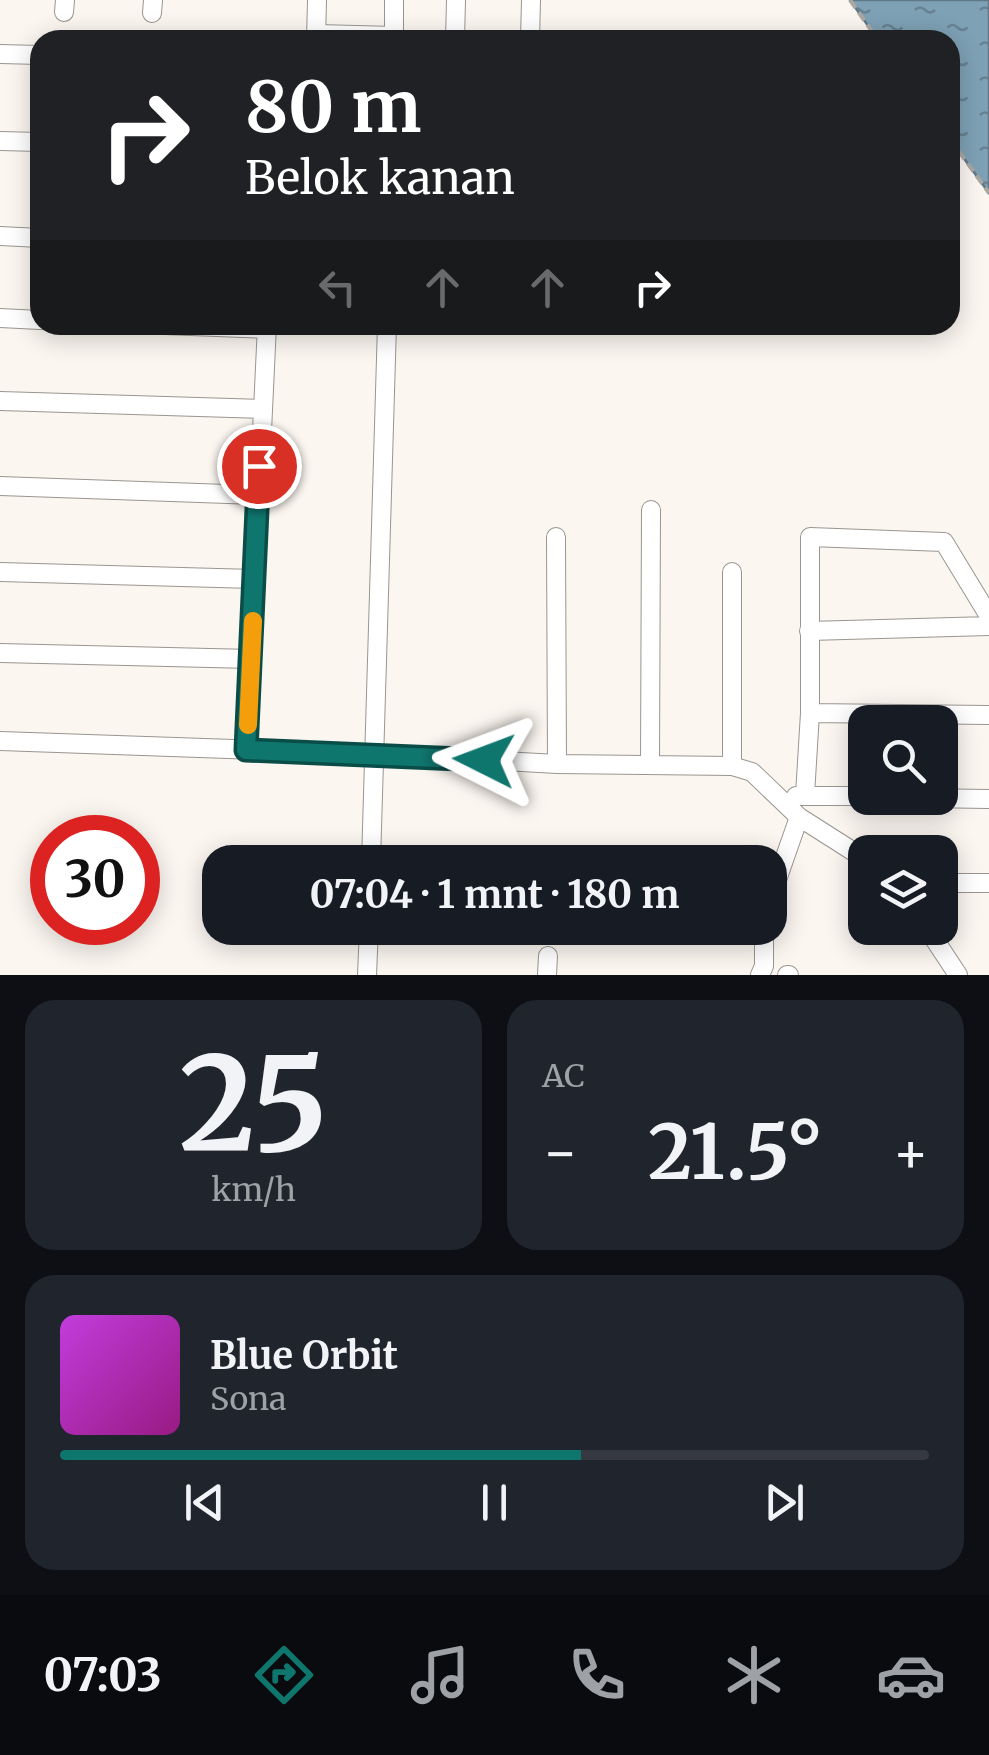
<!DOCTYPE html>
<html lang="id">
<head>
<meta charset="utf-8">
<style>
  body { margin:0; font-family:Merriweather,serif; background:#20242c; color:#f1f3f6; height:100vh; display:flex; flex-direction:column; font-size:38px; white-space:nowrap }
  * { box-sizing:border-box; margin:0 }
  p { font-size:32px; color:#9ea1a6 }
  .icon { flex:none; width:55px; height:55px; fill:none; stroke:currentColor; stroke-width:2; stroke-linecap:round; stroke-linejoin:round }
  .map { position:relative; height:975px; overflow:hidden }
  .details { display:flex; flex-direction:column; gap:25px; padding:25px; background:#0d0f14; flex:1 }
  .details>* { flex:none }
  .guide { position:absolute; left:30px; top:30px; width:930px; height:305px; border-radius:30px; box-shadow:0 5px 25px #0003; background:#202124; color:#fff; overflow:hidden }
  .controls { position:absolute; left:848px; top:705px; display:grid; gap:20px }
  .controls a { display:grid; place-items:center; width:110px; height:110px; border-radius:20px; background:#171b24; box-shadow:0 5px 25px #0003; font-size:50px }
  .speed { position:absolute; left:30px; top:815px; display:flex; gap:20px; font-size:50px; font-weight:700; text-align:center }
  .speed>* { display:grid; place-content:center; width:130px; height:130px; border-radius:50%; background:#171b24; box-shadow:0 5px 25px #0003; line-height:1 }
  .speed .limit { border:15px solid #d22; background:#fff; color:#111 }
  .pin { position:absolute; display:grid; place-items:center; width:85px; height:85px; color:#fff; margin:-42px; border:5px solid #fff; border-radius:50%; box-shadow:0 2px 10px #0007 }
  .me { position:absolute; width:110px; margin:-55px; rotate:273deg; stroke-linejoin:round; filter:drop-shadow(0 0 8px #0008) }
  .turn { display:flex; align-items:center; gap:35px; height:210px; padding:0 50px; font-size:45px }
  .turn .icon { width:130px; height:130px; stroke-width:2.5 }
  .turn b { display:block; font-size:70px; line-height:85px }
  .lanes { display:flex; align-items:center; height:95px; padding:0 50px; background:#0003; justify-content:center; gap:50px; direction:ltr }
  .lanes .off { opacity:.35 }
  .big { font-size:75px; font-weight:700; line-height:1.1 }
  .details .card { flex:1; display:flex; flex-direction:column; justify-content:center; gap:15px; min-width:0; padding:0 35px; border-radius:30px; background:#20242c }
  .details .dial { align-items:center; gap:0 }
  .dial b { font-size:130px; line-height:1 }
  .song { display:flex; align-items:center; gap:30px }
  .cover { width:120px; height:120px; border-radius:15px; background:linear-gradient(135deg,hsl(290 70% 55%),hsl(310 70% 35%)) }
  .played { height:10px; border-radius:5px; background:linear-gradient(90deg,#0f766e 60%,#363941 60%) }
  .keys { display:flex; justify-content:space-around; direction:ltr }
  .heat { display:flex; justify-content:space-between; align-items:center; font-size:55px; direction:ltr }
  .details .tiles { flex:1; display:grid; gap:25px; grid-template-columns:1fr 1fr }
  .card:last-child { grid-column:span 2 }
  .trip { position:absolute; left:202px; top:845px; width:585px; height:100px; border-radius:30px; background:#171b24; box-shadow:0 5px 25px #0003; font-weight:700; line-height:100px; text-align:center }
  .tab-bar { display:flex; height:160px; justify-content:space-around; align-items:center; background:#090b0e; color:#9ea1a6 }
  .tab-bar .icon { width:70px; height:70px }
  .tab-bar .selected { color:#0f766e }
  .tab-bar b { font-size:45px; color:#f1f3f6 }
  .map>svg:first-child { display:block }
  .water { fill:url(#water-ripples); stroke:#617986; stroke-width:2.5 }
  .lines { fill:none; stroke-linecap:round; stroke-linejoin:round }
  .street-casing { stroke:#9a9590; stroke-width:20 }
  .path { stroke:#aba7a3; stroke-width:4; stroke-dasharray:10 5; stroke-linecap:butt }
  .street { stroke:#fff; stroke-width:18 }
  .route-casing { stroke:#0a4d48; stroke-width:25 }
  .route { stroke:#0f766e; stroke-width:18 }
  .slow { stroke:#f59e0b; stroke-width:18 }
</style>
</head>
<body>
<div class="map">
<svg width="989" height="975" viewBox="0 0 989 975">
  <defs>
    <pattern id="water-ripples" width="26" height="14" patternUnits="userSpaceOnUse" patternTransform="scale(2.5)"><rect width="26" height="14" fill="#7ea1b5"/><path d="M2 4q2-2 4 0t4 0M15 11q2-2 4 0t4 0" fill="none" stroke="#678292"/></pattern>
  </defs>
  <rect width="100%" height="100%" fill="#fbf6f0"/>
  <path class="water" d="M850,0H989V193L950,139V40H878Z"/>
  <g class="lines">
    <defs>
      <path id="street" d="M64,12L65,0
        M152,13L153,0
        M317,34L394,36
        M316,40L317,0
        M394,40V0
        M455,40L456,0
        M530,40L531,0
        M0,54L40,55
        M0,141L40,142
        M0,236L40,238
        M0,318L40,320
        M164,325L268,329
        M0,401L262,409
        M0,486L257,495
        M556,537L557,764
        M0,572L254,579
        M732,572V766
        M809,631L989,626
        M0,653L252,659
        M810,713L989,715
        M0,741L375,754L557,764L732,766L752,772L799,817L865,859
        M247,750L267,325
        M650,765L651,510
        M805,795L810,713V537L944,542L989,616
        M796,796H865
        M921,798L989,799
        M371,862L387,325
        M940,883H989
        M770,900L799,817
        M927,928L958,975
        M367,975L369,928
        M547,975L548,956
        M760,975L764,966V928
        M787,975H789"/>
    </defs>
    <use href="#street" class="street-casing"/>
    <path class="path" d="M850,0L878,40
      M950,139L989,193"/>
    <use href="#street" class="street"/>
  </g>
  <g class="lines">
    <defs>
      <path id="route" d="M259,466L246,750L484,760"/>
    </defs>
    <use href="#route" class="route-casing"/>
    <use href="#route" class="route"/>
    <path class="slow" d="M248,725L253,621"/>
  </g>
</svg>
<div class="controls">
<a><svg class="icon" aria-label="search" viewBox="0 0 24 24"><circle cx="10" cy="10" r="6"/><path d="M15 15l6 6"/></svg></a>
<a><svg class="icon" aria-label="layers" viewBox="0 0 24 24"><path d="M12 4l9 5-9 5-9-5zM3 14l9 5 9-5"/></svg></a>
</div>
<div class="speed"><div class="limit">30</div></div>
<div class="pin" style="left:259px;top:466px;background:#d93025"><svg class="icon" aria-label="arrive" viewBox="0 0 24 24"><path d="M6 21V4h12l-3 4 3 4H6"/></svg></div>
<svg class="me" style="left:484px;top:760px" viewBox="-20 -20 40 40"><path d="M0-17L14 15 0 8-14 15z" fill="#0f766e" stroke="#fff" stroke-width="4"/></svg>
<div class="trip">07:04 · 1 mnt · 180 m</div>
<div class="guide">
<div class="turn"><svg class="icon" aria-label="right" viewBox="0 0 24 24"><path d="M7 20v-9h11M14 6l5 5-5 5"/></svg><div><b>80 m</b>Belok kanan</div></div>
<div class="lanes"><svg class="icon off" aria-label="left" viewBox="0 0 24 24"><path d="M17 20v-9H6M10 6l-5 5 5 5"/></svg><svg class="icon off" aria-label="ahead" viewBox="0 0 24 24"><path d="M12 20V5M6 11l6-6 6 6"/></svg><svg class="icon off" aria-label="ahead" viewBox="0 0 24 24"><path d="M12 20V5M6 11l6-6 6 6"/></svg><svg class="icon" aria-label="right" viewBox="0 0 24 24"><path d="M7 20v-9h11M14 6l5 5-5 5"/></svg></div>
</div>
</div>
<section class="details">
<div class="tiles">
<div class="card dial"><b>25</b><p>km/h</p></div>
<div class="card"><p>AC</p>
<div class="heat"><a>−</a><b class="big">21.5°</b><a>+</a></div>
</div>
<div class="card">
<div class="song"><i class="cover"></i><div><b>Blue Orbit</b><p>Sona</p></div></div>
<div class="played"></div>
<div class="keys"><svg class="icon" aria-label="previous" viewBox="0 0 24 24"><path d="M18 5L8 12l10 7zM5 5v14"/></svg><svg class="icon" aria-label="pause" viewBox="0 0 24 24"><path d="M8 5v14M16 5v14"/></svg><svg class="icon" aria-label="next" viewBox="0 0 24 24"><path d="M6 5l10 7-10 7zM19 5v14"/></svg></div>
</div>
</div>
</section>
<nav class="tab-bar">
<b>07:03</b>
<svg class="icon selected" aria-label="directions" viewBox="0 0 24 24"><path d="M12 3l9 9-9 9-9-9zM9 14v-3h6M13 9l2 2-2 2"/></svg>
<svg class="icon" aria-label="music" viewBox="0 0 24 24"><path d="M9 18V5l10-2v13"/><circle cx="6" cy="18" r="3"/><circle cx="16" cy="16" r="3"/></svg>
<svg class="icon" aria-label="phone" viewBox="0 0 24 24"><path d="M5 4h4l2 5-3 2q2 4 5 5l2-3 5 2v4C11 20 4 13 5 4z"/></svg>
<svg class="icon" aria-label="climate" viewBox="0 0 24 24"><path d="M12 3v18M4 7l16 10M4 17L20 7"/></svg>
<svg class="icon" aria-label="car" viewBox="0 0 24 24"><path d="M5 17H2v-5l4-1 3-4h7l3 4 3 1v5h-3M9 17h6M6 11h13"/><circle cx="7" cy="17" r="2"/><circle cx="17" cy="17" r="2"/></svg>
</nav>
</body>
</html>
